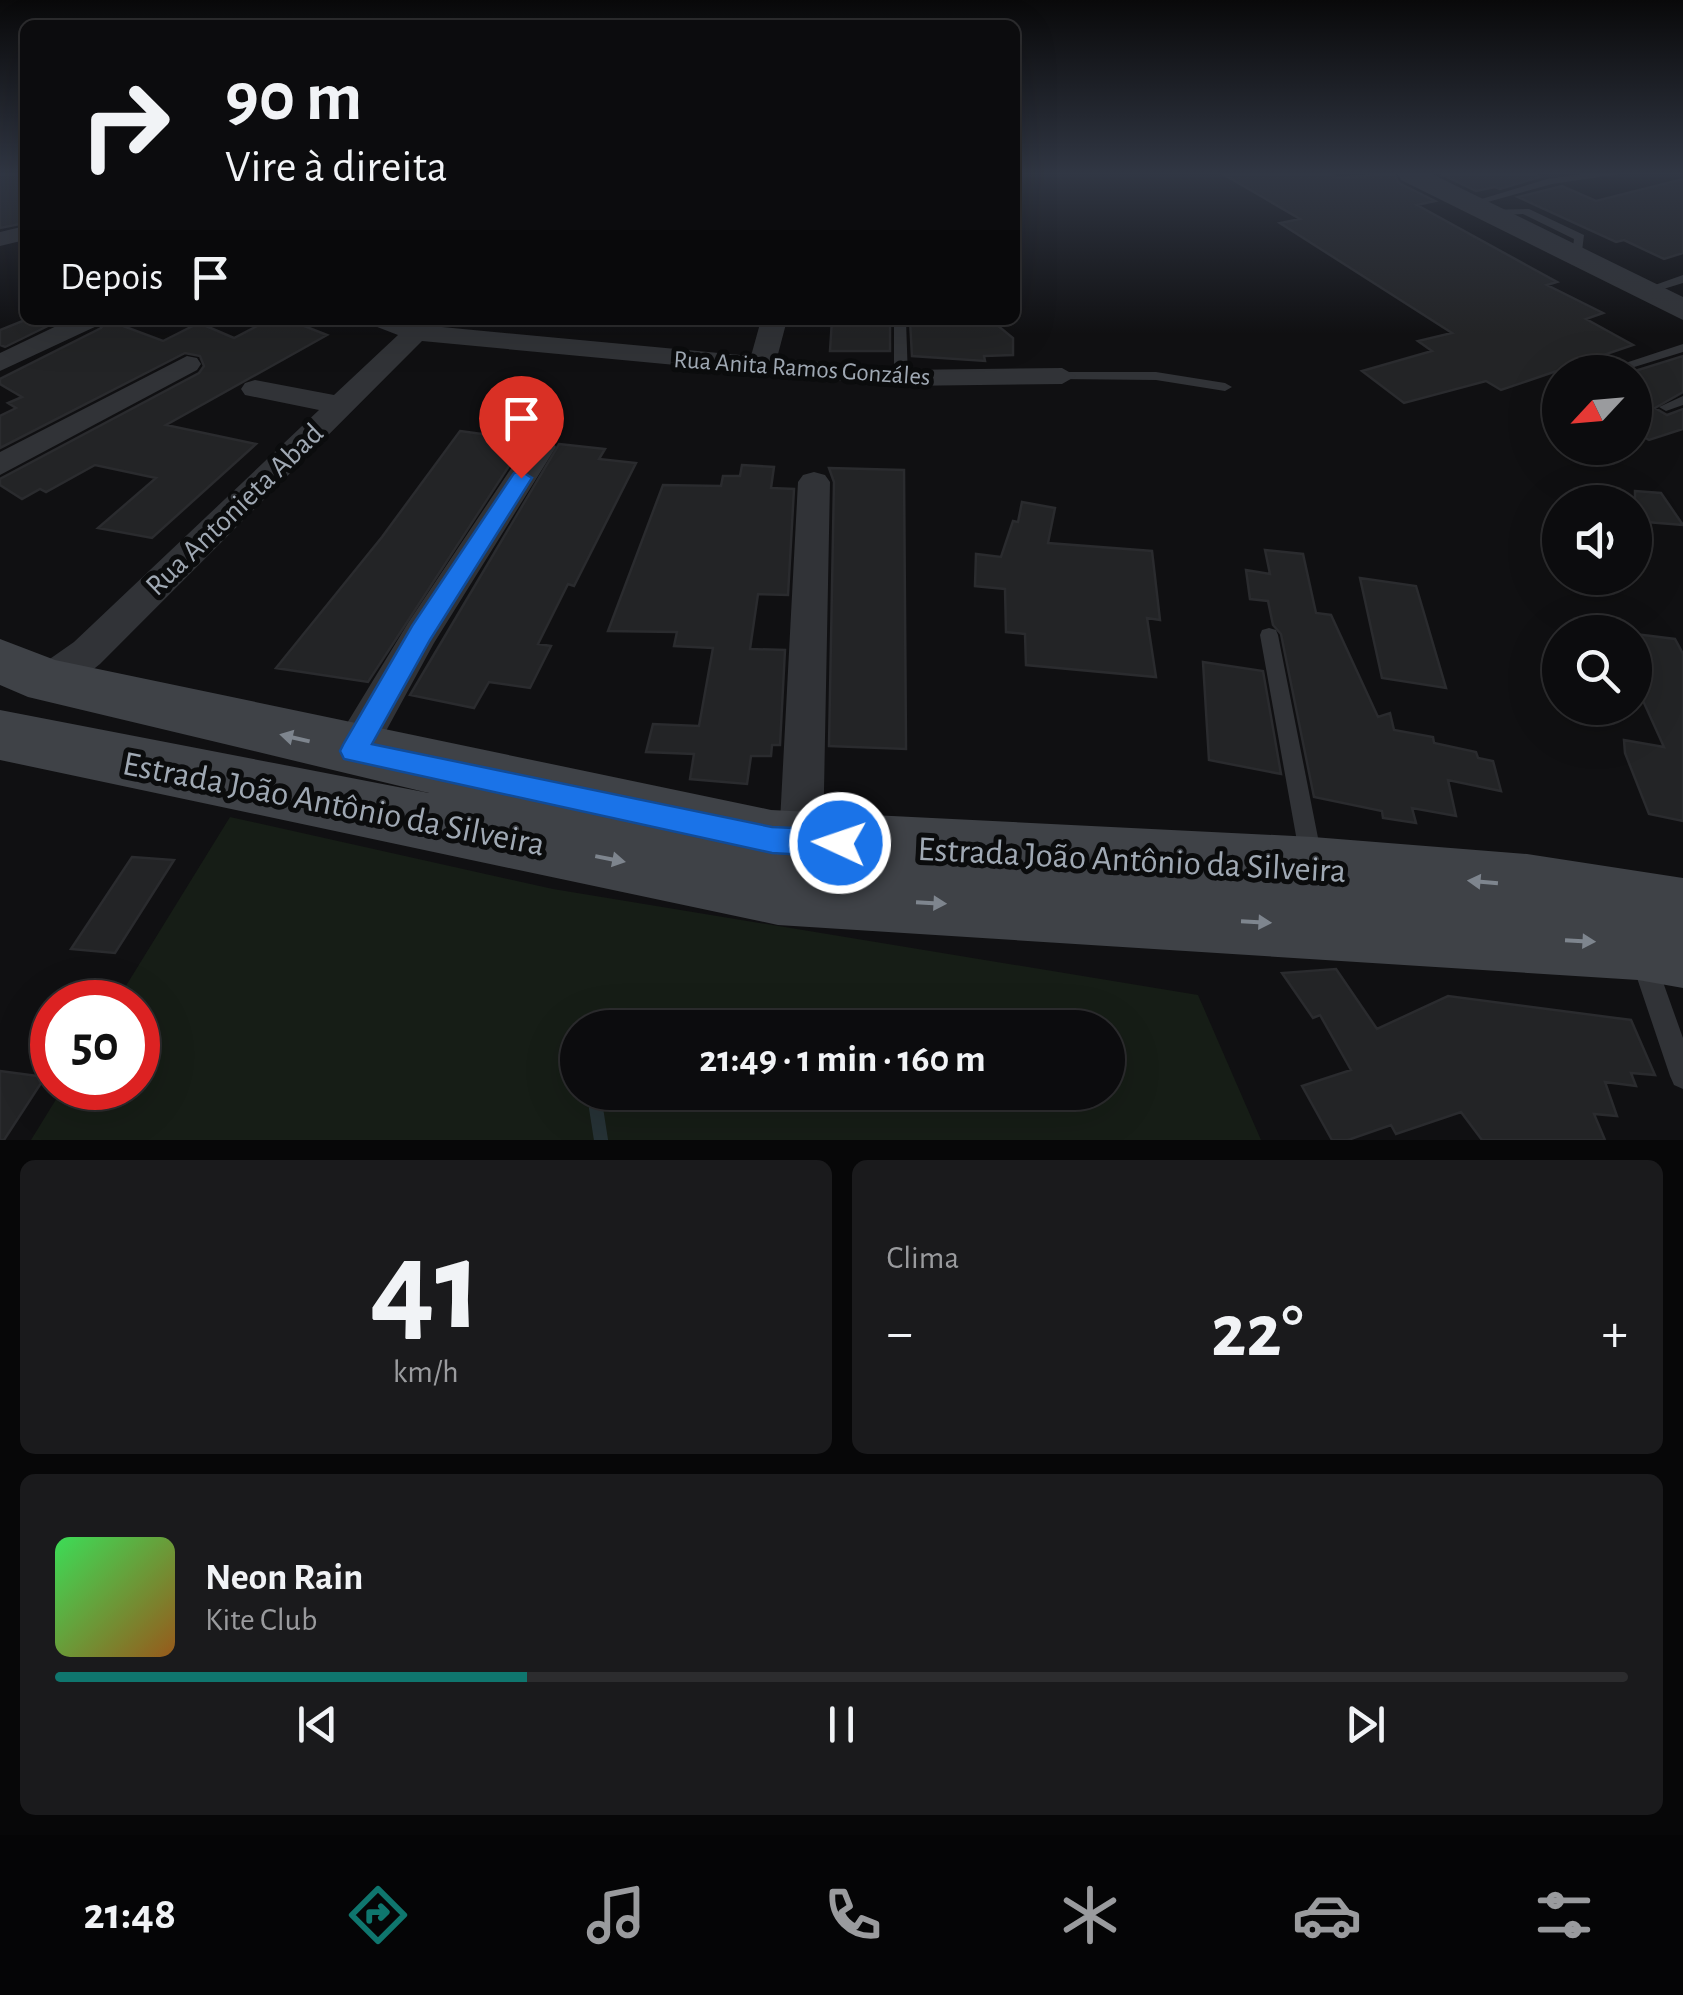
<!DOCTYPE html>
<html lang="pt">
<head>
<meta charset="utf-8">
<style>
  body { margin:0; font-family:"Alegreya Sans",sans-serif; background:#1a1a1c; color:#f1f3f6; height:100vh; display:flex; flex-direction:column; font-size:38px; white-space:nowrap }
  * { box-sizing:border-box; margin:0 }
  p { font-size:32px; color:#9a9b9e }
  .icon { flex:none; width:55px; height:55px; fill:none; stroke:currentColor; stroke-width:2; stroke-linecap:round; stroke-linejoin:round }
  .map { position:relative; height:1140px; overflow:hidden }
  .panel { display:flex; flex-direction:column; gap:20px; padding:20px; background:#070708; flex:1 }
  .panel>* { flex:none }
  .banner { position:absolute; left:20px; top:20px; width:1000px; height:305px; border-radius:15px; box-shadow:0 10px 40px #0002,0 0 0 2px #2c2c2e; background:#0c0c0e; color:#f1f3f6; overflow:hidden }
  .needle { width:65px; rotate:244deg }
  .tools { position:absolute; left:1542px; top:355px; display:grid; gap:20px }
  .tools a { display:grid; place-items:center; width:110px; height:110px; border-radius:50%; background:#0c0c0e; box-shadow:0 10px 40px #0002,0 0 0 2px #2c2c2e; font-size:50px }
  .speed { position:absolute; left:30px; top:980px; display:flex; gap:20px; font-size:50px; font-weight:700; text-align:center }
  .speed>* { display:grid; place-content:center; width:130px; height:130px; border-radius:50%; background:#0c0c0e; box-shadow:0 10px 40px #0002,0 0 0 2px #2c2c2e; line-height:1 }
  .speed .limit { border:15px solid #d22; background:#fff; color:#111 }
  .pin { position:absolute; display:grid; place-items:center; width:85px; height:85px; color:#fff; margin:-102px -42px; border-radius:50% 50% 50% 0; rotate:-45deg; box-shadow:0 0 10px #0007 }
  .pin .icon { rotate:45deg }
  .me { position:absolute; width:110px; margin:-55px; rotate:273deg; stroke-linejoin:round; filter:drop-shadow(0 0 8px #0008) }
  .turn { display:flex; align-items:center; gap:35px; height:210px; padding:0 40px; font-size:45px }
  .turn .icon { width:130px; height:130px; stroke-width:2.5 }
  .turn b { display:block; font-size:70px; line-height:85px }
  .then { display:flex; align-items:center; height:95px; padding:0 40px; background:#0003; gap:20px; font-size:38px }
  .big { font-size:75px; font-weight:700; line-height:1.1 }
  .panel .tile { flex:1; display:flex; flex-direction:column; justify-content:center; gap:15px; min-width:0; padding:0 35px; border-radius:15px; background:#1a1a1c }
  .panel .dial { align-items:center; gap:0 }
  .dial b { font-size:130px; line-height:1 }
  .song { display:flex; align-items:center; gap:30px }
  .cover { width:120px; height:120px; border-radius:15px; background:linear-gradient(135deg,hsl(130 70% 55%),hsl(30 70% 35%)) }
  .played { height:10px; border-radius:5px; background:linear-gradient(90deg,#0f766e 30%,#2c2c2e 30%) }
  .keys { display:flex; justify-content:space-around; direction:ltr }
  .heat { display:flex; justify-content:space-between; align-items:center; font-size:55px; direction:ltr }
  .panel .tiles { flex:1; display:grid; gap:20px; grid-template-columns:1fr 1fr }
  .tile:last-child { grid-column:span 2 }
  .trip { position:absolute; left:560px; top:1010px; width:565px; height:100px; border-radius:50px; background:#0c0c0e; box-shadow:0 10px 40px #0002,0 0 0 2px #2c2c2e; font-weight:700; line-height:100px; text-align:center }
  .tabs { display:flex; height:160px; justify-content:space-around; align-items:center; background:#050506; color:#9a9b9e }
  .tabs .icon { width:70px; height:70px }
  .tabs .active { color:#0f766e }
  .tabs b { font-size:45px; color:#f1f3f6 }
  .map>svg:first-child { display:block }
  .green { fill:#161d16; fill-rule:evenodd }
  .lines { fill:none; stroke-linecap:round; stroke-linejoin:round }
  .stream { stroke:#263236; stroke-width:14 }
  .building { fill:#232426; stroke:#2a2b2e; stroke-width:2.5 }
  .service { fill:#313337; fill-rule:evenodd }
  .minor { fill:#313337; fill-rule:evenodd }
  .tertiary { fill:#313337; fill-rule:evenodd }
  .secondary { fill:#3f4247; fill-rule:evenodd }
  .oneway { fill:#7e858e }
  .route { fill:#1a73e8; stroke:#114b97; stroke-width:2.5 }
  .labels { text-anchor:middle; stroke-width:10; stroke-linejoin:round; paint-order:stroke }
  .far-street-label { font-size:25px; fill:#a0a9b4; stroke:#0b0c0d }
  .street-label { font-size:30px; fill:#a0a9b4; stroke:#0b0c0d }
  .near-street-label { font-size:35px; fill:#a0a9b4; stroke:#0b0c0d }
</style>
</head>
<body>
<div class="map">
<svg width="1683" height="1140" viewBox="0 0 1683 1140">
  <rect width="100%" height="100%" fill="#101012"/>
  <path class="green" d="M230,817L553,889L1198,995L1261,1140H31L63,1088H138V1002H116ZM578,1028H1108V1092H578Z"/>
  <g class="lines">
    <path class="stream" d="M596,1108L601,1140"/>
  </g>
  <path class="building" d="M0,174H25V223L0,228Z
    M1223,174H1331L1337,178L1394,174L1399,183L1435,201L1417,205L1557,282L1547,285L1603,313L1586,319L1633,345L1501,390L1486,381L1404,403L1362,371L1432,351L1418,341L1452,333L1280,223L1300,219Z
    M1441,174H1534L1540,177L1500,189L1495,187L1476,191Z
    M1683,179V253L1664,259L1624,240L1616,242L1518,197L1562,186L1596,201Z
    M25,320H60L5,347L0,345V330Z
    M107,320L163,341L199,323L234,338L269,320H289L327,335L166,425L256,444L152,538L98,528L156,478L95,465L46,492L40,489L22,499L0,485V479L199,373L204,366L200,356L185,353L0,448V416L16,408L8,403L22,397L0,384V379L101,328Z
    M832,320H890V351H830Z
    M910,320H991L1013,338V355L984,356L985,361L912,356Z
    M1683,356V392L1655,408L1667,415L1683,409V429L1649,440L1635,432V371Z
    M460,431L526,440L368,682L276,668L382,537Z
    M559,444L605,449L599,459L636,463L574,586L568,584L538,644L551,646L530,688L489,682L474,708L410,695Z
    M742,465L774,467L771,488L794,489L788,595L758,594L750,649L785,650L780,745H772L771,756H751L747,784L690,779L694,754L646,752L653,724L699,726L713,648L674,646L677,632L608,631L663,485L721,486L723,476H740Z
    M829,468L904,470L906,749L829,746L834,482Z
    M1635,491L1661,493L1683,525L1635,521Z
    M1022,502L1055,508L1048,543L1152,551L1160,620L1147,618L1156,677L1026,665L1025,634L1006,632L1005,589L975,586L976,554L1001,557L1013,521L1018,522Z
    M1265,550L1303,554L1316,613L1331,615L1378,717L1390,713L1394,730L1433,737L1434,743L1476,752L1478,758L1493,761L1501,791L1448,780L1456,816L1412,808L1416,823L1383,818L1382,811L1314,797L1281,634L1273,625L1268,601L1250,599L1246,570L1270,574Z
    M1360,578L1416,586L1446,688L1382,678Z
    M1635,634L1675,639L1683,654V821L1649,814L1625,753L1624,740L1664,747L1635,683Z
    M1203,662L1263,671L1281,774L1209,760Z
    M132,857L174,860L115,953L71,949Z
    M1336,969L1377,1029L1448,996L1631,1020L1655,1075L1631,1073L1636,1086L1605,1082L1617,1116L1594,1114L1605,1140H1482L1461,1112L1396,1134L1391,1125L1348,1140H1332L1302,1086L1351,1070L1320,1015L1313,1018L1282,973Z
    M0,1071L45,1077L4,1140H0Z"/>
  <g class="lines">
    <path class="service" d="M1583,174H1620L1552,184L1470,207L1465,204L1547,179Z
      M1529,209L1584,235L1582,251L1564,255V251L1573,247L1574,239L1523,214L1487,216L1482,213L1487,210Z
      M1683,275V283L1644,295L1638,291Z
      M894,320H906L908,378L901,382L894,378Z
      M1683,344V352L1618,372H1598Z
      M1062,372H1156L1225,383L1232,387L1225,391L1156,380L1057,379V373Z
      M1683,396V405L1666,411L1659,407Z
      M1269,628L1276,630L1278,635L1322,858L1319,866L1311,869L1303,866L1300,858L1260,635L1262,630Z
      M1644,951L1653,954L1683,1038V1089L1674,1085L1670,1076L1632,963L1635,954Z"/>
    <path class="minor" d="M25,226V240L0,246V232Z
      M69,320H103L99,325L0,371V353Z
      M368,320H441L442,327L751,356L761,320H787L777,358L901,370L1062,368L1076,376L1062,384L901,386L771,374L761,376L750,372L422,341L100,664C80,679 61,701 34,692L28,681L34,670L74,642L319,410L245,395L241,389L245,383L255,380L334,395L398,335L372,325Z
      M187,356L197,358L201,364L197,370L0,475V452Z
      M541,437L552,440L556,447L434,643L368,764L353,769L338,764L332,751L338,738L408,623L530,440Z
      M814,472L825,475L830,482L823,841L817,856L801,862L785,856L779,841L798,482L803,475Z"/>
    <path class="tertiary" d="M1397,174H1432L1683,297V320L1401,180Z"/>
    <path class="secondary" d="M0,639L55,660L771,810L1313,837L1527,854L1683,878V988L1638,980L778,925L0,760V710L429,793L28,697L0,685Z"/>
  </g>
  <defs><path id="oneway-solid" d="M-6-.8H1V-3.2L6.5 0L1 3.2V.8H-6Z" transform="scale(2.5)"/></defs>
  <g class="oneway">
    <use href="#oneway-solid" transform="translate(295 738) rotate(-167)"/>
    <use href="#oneway-solid" transform="translate(610 859) rotate(11)"/>
    <use href="#oneway-solid" transform="translate(1483 882) rotate(-175)"/>
    <use href="#oneway-solid" transform="translate(931 903) rotate(3)"/>
    <use href="#oneway-solid" transform="translate(1256 922) rotate(3)"/>
    <use href="#oneway-solid" transform="translate(1580 941) rotate(3)"/>
  </g>
  <linearGradient id="sky" x2="0" y2="1"><stop stop-color="#09090a"/><stop offset="0.52" stop-color="#313744"/><stop offset="1" stop-color="#313744" stop-opacity="0"/></linearGradient>
  <rect width="1683" height="334" fill="url(#sky)"/>
  <path class="route" d="M521,471L532,478L430,640L372,744L772,827L840,830L851,834L855,843L851,853L840,857L772,853L344,759L340,751L344,743L412,626L514,473Z"/>
  <g class="labels">
    <g class="far-street-label">
      <text transform="translate(802 367) rotate(4)" y="9">Rua Anita Ramos Gonzáles</text>
    </g>
    <g class="street-label">
      <text transform="translate(234 509) rotate(-44)" y="10">Rua Antonieta Abad</text>
    </g>
    <g class="near-street-label">
      <text transform="translate(334 803) rotate(11)" y="12">Estrada João Antônio da Silveira</text>
      <text transform="translate(1132 859) rotate(3)" y="12">Estrada João Antônio da Silveira</text>
    </g>
  </g>
</svg>
<div class="tools">
<a><svg class="needle" viewBox="-14 -14 28 28"><path d="M0-13l5 13h-10z" fill="#e53935"/><path d="M0 13l5-13h-10z" fill="#9a9b9e"/></svg></a>
<a><svg class="icon" aria-label="sound" viewBox="0 0 24 24"><path d="M4 9h4l5-4v14l-5-4H4zM17 9q2 3 0 6"/></svg></a>
<a><svg class="icon" aria-label="search" viewBox="0 0 24 24"><circle cx="10" cy="10" r="6"/><path d="M15 15l6 6"/></svg></a>
</div>
<div class="speed"><div class="limit">50</div></div>
<div class="pin" style="left:521px;top:478px;background:#d93025"><svg class="icon" aria-label="arrive" viewBox="0 0 24 24"><path d="M6 21V4h12l-3 4 3 4H6"/></svg></div>
<svg class="me" style="left:840px;top:843px" viewBox="-20 -20 40 40"><circle r="17" fill="#1a73e8" stroke="#fff" stroke-width="3"/><path d="M0-11L8 9 0 5-8 9z" fill="#fff"/></svg>
<div class="trip">21:49 · 1 min · 160 m</div>
<div class="banner">
<div class="turn"><svg class="icon" aria-label="right" viewBox="0 0 24 24"><path d="M7 20v-9h11M14 6l5 5-5 5"/></svg><div><b>90 m</b>Vire à direita</div></div>
<div class="then">Depois<svg class="icon" aria-label="arrive" viewBox="0 0 24 24"><path d="M6 21V4h12l-3 4 3 4H6"/></svg></div>
</div>
</div>
<section class="panel">
<div class="tiles">
<div class="tile dial"><b>41</b><p>km/h</p></div>
<div class="tile"><p>Clima</p>
<div class="heat"><a>−</a><b class="big">22°</b><a>+</a></div>
</div>
<div class="tile">
<div class="song"><i class="cover"></i><div><b>Neon Rain</b><p>Kite Club</p></div></div>
<div class="played"></div>
<div class="keys"><svg class="icon" aria-label="previous" viewBox="0 0 24 24"><path d="M18 5L8 12l10 7zM5 5v14"/></svg><svg class="icon" aria-label="pause" viewBox="0 0 24 24"><path d="M8 5v14M16 5v14"/></svg><svg class="icon" aria-label="next" viewBox="0 0 24 24"><path d="M6 5l10 7-10 7zM19 5v14"/></svg></div>
</div>
</div>
</section>
<nav class="tabs">
<b>21:48</b>
<svg class="icon active" aria-label="directions" viewBox="0 0 24 24"><path d="M12 3l9 9-9 9-9-9zM9 14v-3h6M13 9l2 2-2 2"/></svg>
<svg class="icon" aria-label="music" viewBox="0 0 24 24"><path d="M9 18V5l10-2v13"/><circle cx="6" cy="18" r="3"/><circle cx="16" cy="16" r="3"/></svg>
<svg class="icon" aria-label="phone" viewBox="0 0 24 24"><path d="M5 4h4l2 5-3 2q2 4 5 5l2-3 5 2v4C11 20 4 13 5 4z"/></svg>
<svg class="icon" aria-label="climate" viewBox="0 0 24 24"><path d="M12 3v18M4 7l16 10M4 17L20 7"/></svg>
<svg class="icon" aria-label="car" viewBox="0 0 24 24"><path d="M5 17H2v-5l4-1 3-4h7l3 4 3 1v5h-3M9 17h6M6 11h13"/><circle cx="7" cy="17" r="2"/><circle cx="17" cy="17" r="2"/></svg>
<svg class="icon" aria-label="filters" viewBox="0 0 24 24"><path d="M4 7h16M4 17h16"/><circle cx="9" cy="7" r="2"/><circle cx="15" cy="17" r="2"/></svg>
</nav>
</body>
</html>
